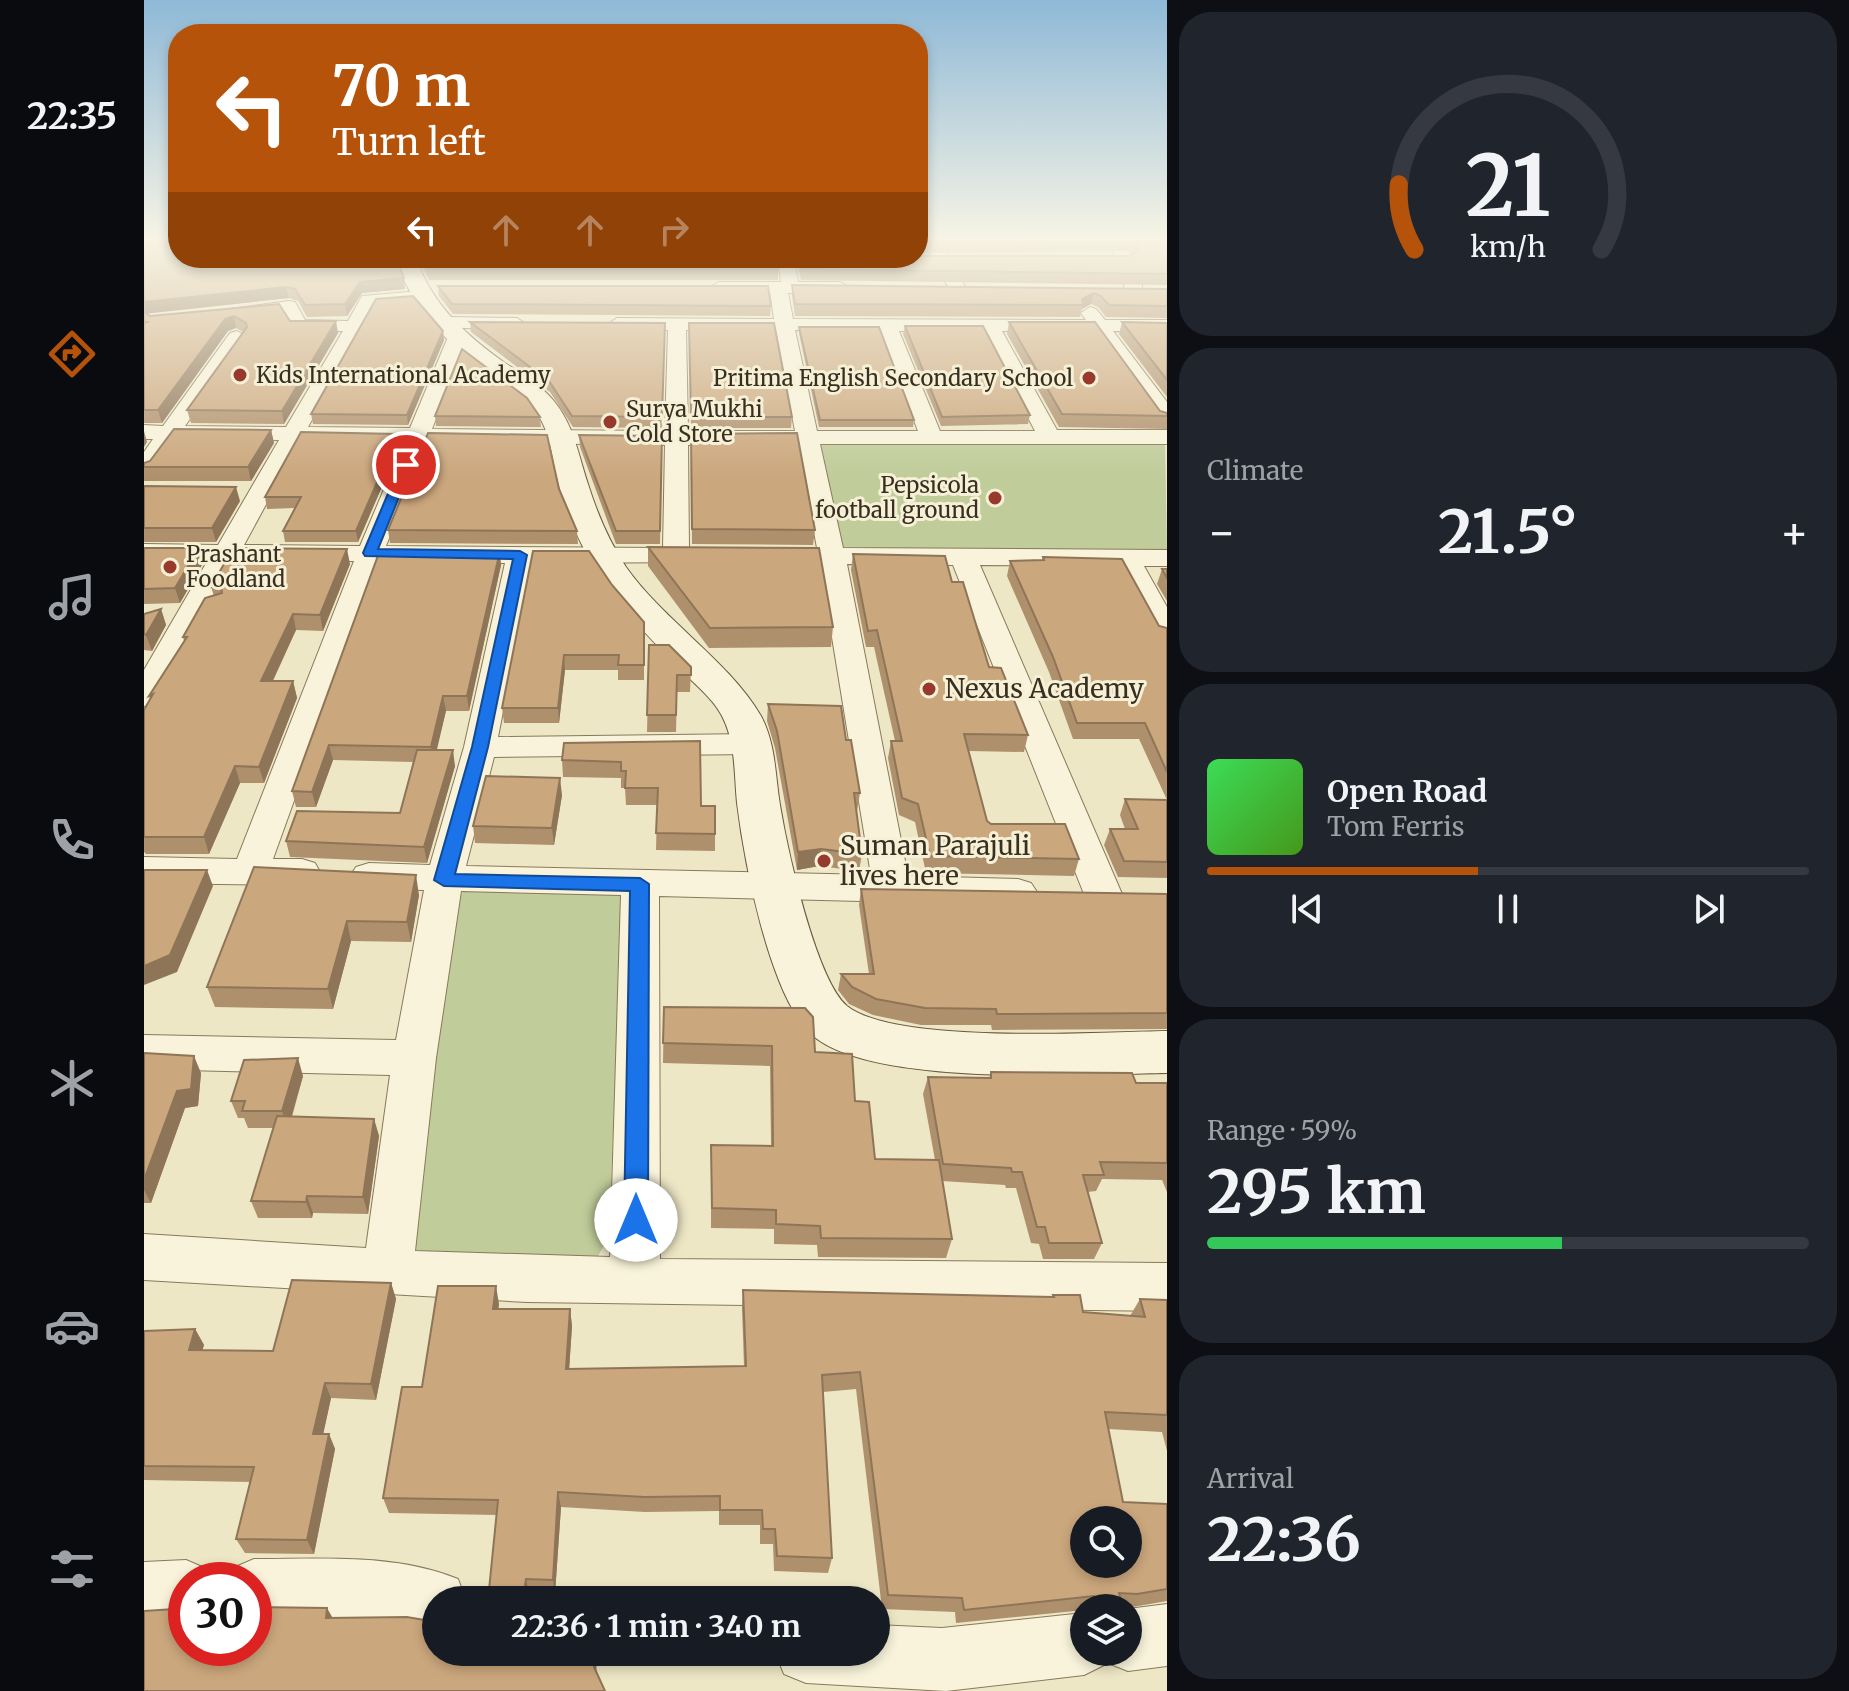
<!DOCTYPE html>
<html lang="en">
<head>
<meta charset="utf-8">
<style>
  body { margin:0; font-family:Merriweather,serif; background:#20242c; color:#f1f3f6; height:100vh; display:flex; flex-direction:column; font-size:30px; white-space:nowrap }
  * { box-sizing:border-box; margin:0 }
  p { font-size:26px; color:#9ea1a6 }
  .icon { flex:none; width:44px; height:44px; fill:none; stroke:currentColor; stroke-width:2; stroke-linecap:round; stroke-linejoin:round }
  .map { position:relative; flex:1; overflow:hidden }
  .drawer { display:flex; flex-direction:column; gap:12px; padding:12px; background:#0d0f14; width:682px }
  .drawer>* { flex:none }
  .top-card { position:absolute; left:24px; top:24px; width:760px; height:244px; border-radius:32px; box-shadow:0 4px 12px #0003; background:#b45309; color:#fff; overflow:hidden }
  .controls { position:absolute; left:926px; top:1506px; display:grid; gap:16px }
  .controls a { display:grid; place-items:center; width:72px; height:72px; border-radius:50%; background:#171b24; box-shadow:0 4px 12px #0003; font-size:40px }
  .speed { position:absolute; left:24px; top:1562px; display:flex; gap:16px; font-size:40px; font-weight:700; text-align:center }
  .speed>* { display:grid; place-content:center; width:104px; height:104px; border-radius:50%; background:#171b24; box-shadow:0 4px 12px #0003; line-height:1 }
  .speed .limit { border:12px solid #d22; background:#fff; color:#111 }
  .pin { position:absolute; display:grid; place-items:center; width:68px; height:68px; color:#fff; margin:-34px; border:4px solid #fff; border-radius:50%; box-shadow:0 2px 8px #0007 }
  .me { position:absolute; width:88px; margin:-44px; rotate:0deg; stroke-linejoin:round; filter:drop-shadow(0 0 6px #0008) }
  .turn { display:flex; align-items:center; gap:28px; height:168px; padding:0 32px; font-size:36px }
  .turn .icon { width:104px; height:104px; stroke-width:2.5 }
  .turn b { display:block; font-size:56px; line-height:68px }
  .lanes { display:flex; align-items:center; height:76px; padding:0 32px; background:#0003; justify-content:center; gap:40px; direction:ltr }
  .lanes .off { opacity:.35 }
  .big { font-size:60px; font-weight:700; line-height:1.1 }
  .drawer .widget { flex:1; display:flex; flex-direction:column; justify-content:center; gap:12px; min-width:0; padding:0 28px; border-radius:32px; background:#20242c }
  .drawer .dial { align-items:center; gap:0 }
  .dial svg { height:208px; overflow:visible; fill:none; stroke:#363941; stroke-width:7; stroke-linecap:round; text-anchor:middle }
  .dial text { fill:#f1f3f6; stroke:none }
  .song { display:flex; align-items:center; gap:24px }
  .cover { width:96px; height:96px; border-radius:12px; background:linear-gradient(135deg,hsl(130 70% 55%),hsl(100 70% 35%)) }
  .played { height:8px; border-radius:4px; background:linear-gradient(90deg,#b45309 45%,#363941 45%) }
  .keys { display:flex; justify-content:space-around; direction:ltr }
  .heat { display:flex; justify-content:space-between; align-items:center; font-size:44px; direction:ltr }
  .charge { height:12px; border-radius:6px; background:linear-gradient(90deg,#34c759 59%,#363941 0) }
  .trip { position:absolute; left:278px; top:1586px; width:468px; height:80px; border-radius:40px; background:#171b24; box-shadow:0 4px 12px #0003; font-weight:700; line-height:80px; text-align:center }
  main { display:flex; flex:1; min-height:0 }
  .dock { display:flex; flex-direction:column; width:144px; justify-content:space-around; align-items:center; background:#090b0e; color:#9ea1a6 }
  .dock .icon { width:56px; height:56px }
  .dock .current { color:#b45309 }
  .dock b { font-size:36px; color:#f1f3f6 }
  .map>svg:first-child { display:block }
  .green { fill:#c0cc9a }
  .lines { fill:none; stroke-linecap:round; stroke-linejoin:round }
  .street-casing { stroke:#89795c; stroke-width:2 }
  .secondary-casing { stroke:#6b5a3f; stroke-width:2 }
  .street { fill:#f8f3da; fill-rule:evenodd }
  .secondary { fill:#f8f3da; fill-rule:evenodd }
  .wall { fill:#af906c }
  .shaded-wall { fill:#8e7558 }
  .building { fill:#cba77d; stroke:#8e7558; stroke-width:2; fill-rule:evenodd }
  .route { fill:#1a73e8; stroke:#114b97; stroke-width:2 }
  .poi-dot { fill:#97392d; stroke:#f5f0d6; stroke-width:3 }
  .labels { text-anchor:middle; stroke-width:6; stroke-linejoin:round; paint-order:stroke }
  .far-poi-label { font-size:22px; fill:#392f20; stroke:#f5f0d6; text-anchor:start }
  .poi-label { font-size:26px; fill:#392f20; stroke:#f5f0d6; text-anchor:start }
</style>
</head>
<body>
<main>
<nav class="dock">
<b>22:35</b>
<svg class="icon current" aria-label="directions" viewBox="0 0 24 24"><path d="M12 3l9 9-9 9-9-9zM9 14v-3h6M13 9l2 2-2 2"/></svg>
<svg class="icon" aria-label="music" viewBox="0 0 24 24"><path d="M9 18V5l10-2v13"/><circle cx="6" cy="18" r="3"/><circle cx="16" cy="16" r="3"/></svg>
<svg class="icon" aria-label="phone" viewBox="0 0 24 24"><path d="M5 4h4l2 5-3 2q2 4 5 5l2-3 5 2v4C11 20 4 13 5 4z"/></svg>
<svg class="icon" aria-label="climate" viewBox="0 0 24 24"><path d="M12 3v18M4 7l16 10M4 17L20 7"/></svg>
<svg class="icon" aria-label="car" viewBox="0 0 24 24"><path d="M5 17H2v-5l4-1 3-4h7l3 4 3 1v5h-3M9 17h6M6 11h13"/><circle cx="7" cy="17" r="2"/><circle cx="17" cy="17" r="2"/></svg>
<svg class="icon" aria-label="filters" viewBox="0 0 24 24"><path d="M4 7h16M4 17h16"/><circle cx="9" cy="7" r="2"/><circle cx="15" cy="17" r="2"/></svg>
</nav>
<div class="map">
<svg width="1023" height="1691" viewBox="0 0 1023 1691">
  <rect width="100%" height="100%" fill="#eee7c6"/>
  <path class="green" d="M668,442L1021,444L1023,551L689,549Z
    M328,885L465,887L478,896L465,1236L451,1262L275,1266L257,1249L313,898Z"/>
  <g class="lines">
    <defs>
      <path id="street" d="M778,240H794L822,288L819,292H807Z
        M961,240H977L990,259L999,290L996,294L990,295L981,290L974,259Z
        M634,258H650L654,282H696L705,287L696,292L644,293L649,319L942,320L937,313L946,307L952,309L961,320H1023V332L969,331L1023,402V424L1015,422L950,331H858L913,430H1023V444H676L699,548L1023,550V566H1000L1023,607V642L1013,639L1009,633L973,566L836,565L978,894L972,903L959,907L946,903L940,894L809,565L703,564L764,876L874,879L887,883L893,892L887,901L874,905L515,896L516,1259L1023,1263V1311L383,1302L0,1280V1234L222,1248L246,1075L0,1069V1035L252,1040L280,890L225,889L212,885L206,876L212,867L225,863L286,865L320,747L361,563L236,562L129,859H158L171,863L176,872L171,881L158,885L0,883V857L93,859L210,561H91L16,697L11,704L0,706V670L64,560H0V544L74,545L135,440L32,439L8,473L0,475V452L9,439H0V425L19,426L86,333L93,331L103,337L41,426L142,427L199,331L155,332L148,330L139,312L91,319L85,317L82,313L85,309L145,301L151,302L161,320L204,321L218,296L276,291L285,296L282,300L231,305L164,427L266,428L304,337L314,331L324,337L288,429L521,431L524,330H473L464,324L473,318L630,319L626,292H575L566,287L575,282H637ZM542,330H632L651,431H544ZM651,330L736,331L774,431H673ZM755,331H839L891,431H796ZM157,440L260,442L216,546L100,545ZM283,442L521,445L519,548L242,546ZM654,444L673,548L620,550L616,556L620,562L676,564L727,875L322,866L350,757L608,754L620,751L624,744L620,737L608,734L354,737L388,563L562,562L566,556L562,550L545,548L544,445ZM317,891L477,895L466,1257L271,1251L292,1058Z
        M303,317L373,318L382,324L373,330L296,327L294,323Z
        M110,1559C178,1559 250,1553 314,1579L322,1600H292V1632L218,1619H110V1580H83L89,1568Z
        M42,1560L63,1569L68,1580H42V1620L0,1622V1562Z
        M1023,1604V1666L984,1671L964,1663L940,1675L802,1691L662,1683L640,1674L631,1652H732V1625L798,1628L940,1613V1652H984V1609Z"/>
      <path id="secondary" d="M252,258H272C288,305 322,335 361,363C378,374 396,384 409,400C430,425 434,454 444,484C453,513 465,541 482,567C520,621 585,661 617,716C632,744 631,775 636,805C643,848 672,980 703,1006C752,1045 956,1032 1023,1031V1073C944,1074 722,1088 666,1033C625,993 600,860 593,803C590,773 592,743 578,716C568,697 549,683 535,668C500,632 463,595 440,549C429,528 420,506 414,483C408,459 407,431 391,411C377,394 358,384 341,371C301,341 266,307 252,258Z"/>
    </defs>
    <use href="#street" class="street-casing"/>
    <use href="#secondary" class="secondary-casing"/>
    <use href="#street" class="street"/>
    <use href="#secondary" class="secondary"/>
  </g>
  <path class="wall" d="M0,240L261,289L218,293L203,316L163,317L154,301L145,298L2,313L6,316L135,304L146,321L194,333L140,424L47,423L43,410L99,332L92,328L84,331L18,423H0Z
    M774,240H1023V285L657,280L654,266L655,258L985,256L988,254L982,251L774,253Z
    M275,258H633L634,269V280H285Z
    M648,285L1023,289V318L962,317L954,307L947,304L938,309L936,317L651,316L648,296Z
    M294,286L627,306L626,316L309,314L295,296Z
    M326,322L521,323L518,428L429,427L406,392L327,332Z
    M865,322L1016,411L1023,413V429L915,427L863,334Z
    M978,322L1023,323V397L975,334Z
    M545,323L648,417L647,428H547Z
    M761,326L886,415L884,424L797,426L759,334Z
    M655,327L770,420L769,427H675L655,333Z
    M299,331L300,340L264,425L169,424L167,414Z
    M291,416L396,417L397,427L292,426Z
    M127,430L130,443L107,481H0V463Z
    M254,434L256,445L214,542H141L139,531L151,508L123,509L121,497Z
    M547,434L671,530L669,545L548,544Z
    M435,435L518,436L516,544H472L436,447Z
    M0,486L96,501L72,542H0Z
    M244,530L433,531L434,544L246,543Z
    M504,547L689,627L687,647L565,648L504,566Z
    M0,548L59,563L36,603L0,604Z
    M236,550L357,565L325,711H302L292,750L311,766L283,863L146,857L142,841L256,813L269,762L189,760L172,807H152L148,791Z
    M709,554L808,582L845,667L884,735L880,752L825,751L843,821L847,824L935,859L930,876L782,873L771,822L755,815L744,758L747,741H751L730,647H722L707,570Z
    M899,557L1015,626L1023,628V878L974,877L960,845L966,829H981L976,815L981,799L1023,800L995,739H929L905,672L863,576L866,561L898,560Z
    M206,564L179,631L152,630L129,681H149L153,698L120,783H96L65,854H2L0,852V710L6,699L5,696L40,641L39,637L70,596L67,587Z
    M1018,569H1023V601L1013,584Z
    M468,585L500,622V680H474V670H421L415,723H360L358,708Z
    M17,609L22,625L8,651L0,650V614Z
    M505,645L547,667L546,692H533L532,732H503Z
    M624,704L702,740L716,793L713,811H712L718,854L715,871L675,866L653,870L631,748L623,721Z
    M556,741L557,806L571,834V851L512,850L513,805H482L481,788H477V778L419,777L418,760Z
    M418,795L410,845L331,843L329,826Z
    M110,867L275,895L267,942L207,941L189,1009L71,1007L63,987Z
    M717,889L1023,894V1029L848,1030L847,1025H777L729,1015L705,1004L694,990L697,974H725L715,905Z
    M520,1007L671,1052L711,1101L731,1159L791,1160L779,1094L784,1077L845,1078L847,1072L992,1083H1023V1192L1018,1180L958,1179L952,1191L943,1192L958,1243L950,1259H899L895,1244L887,1243L872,1188H862L861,1185L798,1181L808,1239L802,1258L674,1257L673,1245L630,1244V1229L567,1228V1145L627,1146L626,1066L519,1063Z
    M0,1053L57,1073L54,1106L41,1108L7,1203H0Z
    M159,1076L148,1117L230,1119L235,1136L224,1214L169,1213L168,1218H114L107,1201L129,1128H104L100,1118H94L87,1101Z
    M247,1283L252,1299L232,1400L187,1398L179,1434H185L191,1449L170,1554L101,1553L92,1539L107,1482L0,1480V1331L51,1329L60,1345L58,1350L129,1351Z
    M599,1290L908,1297L909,1295L939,1312L986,1316L996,1299L1023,1300V1451L1018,1432L964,1429L979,1502L1023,1504V1602V1601L983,1608H940V1610L812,1623L811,1612L738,1609L712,1389L679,1392L688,1558L684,1573L630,1571L629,1544H616V1525H575V1511L501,1512L417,1507L411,1594L385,1593L384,1600H344L353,1515L245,1513L239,1498L278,1387L355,1304L354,1309H426L428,1326L425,1369L600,1366L598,1308Z"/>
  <path class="shaded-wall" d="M260,278L261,289L218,293L203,316L201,304L216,282Z
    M142,287L145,298L0,314V302Z
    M950,293L947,304L938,309V299Z
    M90,316L92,328L84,331L18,423L14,410L81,319Z
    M192,321L194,333L140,424L138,411Z
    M299,331L300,340L264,425L263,415Z
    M127,430L130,443L107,481L104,467Z
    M0,431L3,442L0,447Z
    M254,434L256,445L214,542L212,531Z
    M92,487L96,501L72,542L68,528Z
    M55,548L59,563L36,603L31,588Z
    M203,549L206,564L179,631L176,615Z
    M356,551L357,565L325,711L323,696Z
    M17,609L22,625L8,651L2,635Z
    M149,614L152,630L121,697L117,681Z
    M420,655L421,670L415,723L414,708Z
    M149,681L153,698L120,783L115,767Z
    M299,696L302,711L290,762L287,747Z
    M185,745L189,760L172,807L168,792Z
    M309,750L311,766L283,863L280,847Z
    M91,766L96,783L65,854L60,837Z
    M416,778L418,795L410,845L408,828Z
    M677,849L675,866L653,870L654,852Z
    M63,870L69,886L33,972L0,985V966Z
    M272,875L275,895L267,942L263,922Z
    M203,921L207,941L189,1009L184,989Z
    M50,1056L57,1073L54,1106L41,1108L7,1203L0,1190V1180L33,1091Z
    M154,1058L159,1076L144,1128L138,1111Z
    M230,1119L235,1136L224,1214L219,1197Z
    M163,1196L169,1213L168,1218L162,1202Z
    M247,1283L252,1299L232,1400L227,1384Z
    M352,1286L355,1304L352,1326L349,1309Z
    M426,1309L428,1326L424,1386L422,1369Z
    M51,1329L60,1345L54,1366L45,1350Z
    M181,1383L187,1398L176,1449L169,1434Z
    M185,1434L191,1449L170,1554L163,1540Z
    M414,1492L417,1507L411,1594L409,1580Z
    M382,1579L385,1593L384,1600H379Z
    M183,1608L191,1622L182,1618Z
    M451,1652H453L452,1680L450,1667Z"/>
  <path class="building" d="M0,240H34V258H252L260,278L216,282L201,304L161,305L151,289L142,287L0,302Z
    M774,240H1023V274L657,269L656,258H774V256H985L994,251V246L985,240L774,242Z
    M279,258H633L634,269H284Z
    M648,285L1023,289V306L965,305L957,296L950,293L938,299L939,305L651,304Z
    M294,286H624L627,306L308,304Z
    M269,296L299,331L263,415L167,414L232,299Z
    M135,304L146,321H192L138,411L43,410L103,327L102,323L90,316L81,319L14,410H0V324L3,322H0V312L6,316Z
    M326,322L521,323L518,417L428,416L405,381Z
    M865,322H951L1016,411L1023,413V416L918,414Z
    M978,322L1023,323V380Z
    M545,323H630L648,417H547Z
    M761,326H839L886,415L798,417Z
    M655,327H735L770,420H676Z
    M318,349L383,398L396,417L291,416Z
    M30,429L127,430L104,467H0V463L6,461Z
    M157,432L254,434L212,531H139L157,497H121Z
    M284,433L403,435L415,489L433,531L244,530Z
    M653,433L671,530L548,529L547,434Z
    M435,435L518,436L516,531H472Z
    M0,486L92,487L68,528H0Z
    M504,547L675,548L689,627L566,628Z
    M0,548H55L31,588L0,589Z
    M89,548L203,549L176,615L149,614L117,681H149L115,767L91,766L60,837H0V710L9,694L5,696L43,637H39L61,598L78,593L77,586L67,587Z
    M236,550L356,551L323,696H299L287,747L185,745L168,792L148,791Z
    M389,551H445L468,585L500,622V665H474L475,655H420L414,708H358Z
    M709,554L801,556L808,582H819L845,667L857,668L884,735L820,734L843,821L847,824H921L935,859L786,856L774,804L758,798L747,741H758L733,630L724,631Z
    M899,557L978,559L1015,626L1023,628V772L1001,723H933L909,657L866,561L900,560Z
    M1018,569H1023V578Z
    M17,609L2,635L0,634V614Z
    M505,645H525L547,667V675H533L532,715H503Z
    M624,704L697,706L702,740H707L716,793H710L718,854L677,849L654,852L633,731Z
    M556,741L557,806H571V834L512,833L514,788H481L482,771H477V762L418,760L420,743Z
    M273,750H309L280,847L142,841L153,811L256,813Z
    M342,776L416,778L408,828L329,826Z
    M981,799L1023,800V862L980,861L966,829H994Z
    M110,867L272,875L263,922L203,921L184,989L63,987Z
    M0,870H63L26,955L0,966Z
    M717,889L1023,894V1013L853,1014L852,1009L781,1008L732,999L708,987L697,974H730Z
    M520,1007L661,1008L669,1017L671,1052L708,1054L711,1101L725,1102L731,1159L795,1160L808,1239L677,1238L676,1226L632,1224V1210L568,1208L567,1145L629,1146L628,1046L519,1043Z
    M0,1053L50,1056L47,1089L33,1091L0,1180Z
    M154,1058L138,1111H98L101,1101H87L100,1060Z
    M847,1072L988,1073L992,1083H1023V1163L956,1162L960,1175H939L958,1243H905L901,1227H893L878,1172H868L867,1168L799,1164L784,1077L847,1078Z
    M133,1116L230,1119L219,1197L163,1196L162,1202L107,1201Z
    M148,1280L247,1283L227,1384L181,1383L169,1434H185L163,1540L92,1539L110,1467L0,1466V1331L51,1329L45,1350L129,1351Z
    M294,1286H352L349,1309H426L422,1369L602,1366L599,1290L910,1297L909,1295H936L939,1312L1001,1317L996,1299L1023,1300V1415L961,1412L979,1502L1023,1504V1589L993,1594L975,1593L979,1608H954V1599L950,1596L820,1610L818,1598L744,1595L716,1372L678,1375L688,1558L633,1556L631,1529H619L618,1510H576V1496L500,1497L414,1492L409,1580L382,1579L379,1600H344L354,1500L239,1498L258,1387H278ZM940,1520H984V1564H940Z
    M34,1593H42V1648H110V1607L183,1608L182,1618L263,1617L286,1621L290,1618H292V1652H451L450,1667L461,1691H0V1611L31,1609Z"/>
  <linearGradient id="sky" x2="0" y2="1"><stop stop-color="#8eb9d7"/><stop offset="0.5" stop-color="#f7f4e5"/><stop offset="1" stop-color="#f7f4e5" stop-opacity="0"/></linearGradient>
  <rect width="1023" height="477" fill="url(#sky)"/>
  <path class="route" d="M262,462L268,465L234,549L376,551L383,555L344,747L311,874L496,878L505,884L504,1220L501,1227L492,1231L484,1227L480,1220L486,891L300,886L290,880L328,747L369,559L221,556L219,553L256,465Z"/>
  <g class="poi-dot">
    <circle cx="96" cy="375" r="8"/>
    <circle cx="945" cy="378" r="8"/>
    <circle cx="466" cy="422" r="8"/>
    <circle cx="851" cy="498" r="8"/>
    <circle cx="26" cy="567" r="8"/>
    <circle cx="785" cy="689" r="8"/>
    <circle cx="680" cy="861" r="8"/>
  </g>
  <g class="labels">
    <g class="far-poi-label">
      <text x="112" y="383">Kids International Academy</text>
      <text x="929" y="386" text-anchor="end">Pritima English Secondary School</text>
      <text x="482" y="417">Surya Mukhi<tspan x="482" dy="25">Cold Store</tspan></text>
      <text x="835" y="493" text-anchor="end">Pepsicola<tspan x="835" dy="25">football ground</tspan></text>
      <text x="42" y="562">Prashant<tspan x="42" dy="25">Foodland</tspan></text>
    </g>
    <g class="poi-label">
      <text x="801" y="698">Nexus Academy</text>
      <text x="696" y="855">Suman Parajuli<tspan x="696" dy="30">lives here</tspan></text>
    </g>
  </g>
</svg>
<div class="controls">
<a><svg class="icon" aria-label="search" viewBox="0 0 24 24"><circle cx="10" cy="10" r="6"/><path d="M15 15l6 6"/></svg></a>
<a><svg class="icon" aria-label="layers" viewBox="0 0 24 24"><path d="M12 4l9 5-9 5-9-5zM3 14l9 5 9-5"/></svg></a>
</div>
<div class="speed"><div class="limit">30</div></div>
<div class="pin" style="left:262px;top:465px;background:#d93025"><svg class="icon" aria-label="arrive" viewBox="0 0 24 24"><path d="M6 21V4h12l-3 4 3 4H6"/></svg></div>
<svg class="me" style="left:492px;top:1220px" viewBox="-20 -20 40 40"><circle r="19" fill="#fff"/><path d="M0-13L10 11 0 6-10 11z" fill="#1a73e8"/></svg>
<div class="trip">22:36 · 1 min · 340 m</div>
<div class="top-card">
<div class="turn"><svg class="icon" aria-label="left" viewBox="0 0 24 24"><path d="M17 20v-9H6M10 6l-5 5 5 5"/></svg><div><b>70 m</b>Turn left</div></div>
<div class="lanes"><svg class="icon" aria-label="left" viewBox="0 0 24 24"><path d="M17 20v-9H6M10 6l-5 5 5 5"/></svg><svg class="icon off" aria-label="ahead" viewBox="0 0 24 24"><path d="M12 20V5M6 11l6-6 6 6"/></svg><svg class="icon off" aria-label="ahead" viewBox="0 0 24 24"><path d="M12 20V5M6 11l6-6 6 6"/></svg><svg class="icon off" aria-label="right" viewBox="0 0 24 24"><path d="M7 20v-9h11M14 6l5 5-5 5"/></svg></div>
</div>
</div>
<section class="drawer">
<div class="widget dial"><svg viewBox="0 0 100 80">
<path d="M14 69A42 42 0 1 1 86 69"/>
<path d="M14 69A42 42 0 0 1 8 44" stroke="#b45309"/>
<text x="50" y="56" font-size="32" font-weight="700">21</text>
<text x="50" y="72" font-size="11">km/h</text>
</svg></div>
<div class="widget"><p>Climate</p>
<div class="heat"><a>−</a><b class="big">21.5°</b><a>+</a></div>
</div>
<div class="widget">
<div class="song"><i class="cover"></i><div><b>Open Road</b><p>Tom Ferris</p></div></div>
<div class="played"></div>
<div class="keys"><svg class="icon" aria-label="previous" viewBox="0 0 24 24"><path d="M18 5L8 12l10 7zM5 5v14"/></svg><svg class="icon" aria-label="pause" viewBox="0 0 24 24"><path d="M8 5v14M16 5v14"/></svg><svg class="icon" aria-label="next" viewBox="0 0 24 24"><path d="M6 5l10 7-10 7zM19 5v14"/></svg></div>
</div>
<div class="widget"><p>Range · 59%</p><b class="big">295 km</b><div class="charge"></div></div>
<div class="widget"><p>Arrival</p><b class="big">22:36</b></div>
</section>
</main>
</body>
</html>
